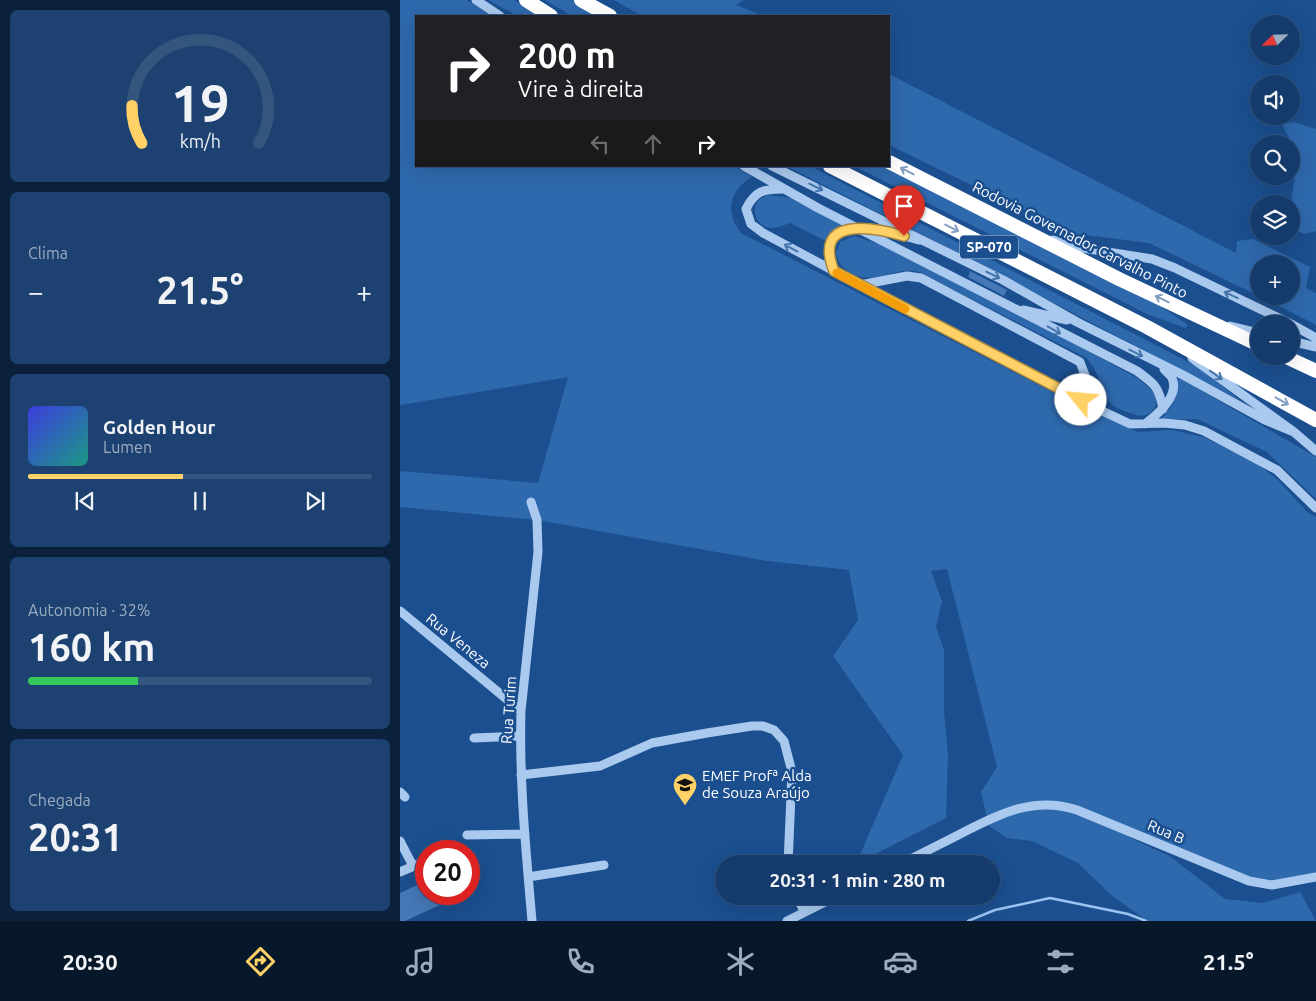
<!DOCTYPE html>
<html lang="pt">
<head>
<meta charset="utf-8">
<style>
  body { margin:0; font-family:Ubuntu,sans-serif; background:#1d4271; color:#f1f3f6; height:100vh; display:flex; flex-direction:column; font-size:19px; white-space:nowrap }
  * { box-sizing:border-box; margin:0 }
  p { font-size:16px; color:#9dadc1 }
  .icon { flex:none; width:28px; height:28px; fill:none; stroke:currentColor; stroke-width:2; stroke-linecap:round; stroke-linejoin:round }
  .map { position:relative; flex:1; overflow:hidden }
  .side { display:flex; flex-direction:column; gap:10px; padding:10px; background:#0b203b; width:400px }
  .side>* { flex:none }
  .top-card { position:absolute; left:15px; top:15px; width:475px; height:152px; border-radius:0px; box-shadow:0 5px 20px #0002,0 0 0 1px #33557e; background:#202124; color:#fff; overflow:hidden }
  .needle { width:32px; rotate:247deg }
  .buttons { position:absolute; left:850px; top:15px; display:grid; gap:10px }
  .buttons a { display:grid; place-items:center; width:50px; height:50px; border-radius:50%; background:#143b6b; box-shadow:0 5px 20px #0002,0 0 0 1px #33557e; font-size:25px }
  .speed { position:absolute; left:15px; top:840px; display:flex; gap:10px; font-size:25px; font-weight:700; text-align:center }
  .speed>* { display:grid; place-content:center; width:65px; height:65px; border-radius:50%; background:#143b6b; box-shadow:0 5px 20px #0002,0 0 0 1px #33557e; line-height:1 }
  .speed .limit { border:8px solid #d22; background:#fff; color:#111 }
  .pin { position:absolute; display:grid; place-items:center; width:42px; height:42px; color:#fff; margin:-51px -21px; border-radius:50% 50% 50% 0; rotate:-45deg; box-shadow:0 0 5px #0007 }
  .pin .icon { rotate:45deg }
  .me { position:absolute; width:55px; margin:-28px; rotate:298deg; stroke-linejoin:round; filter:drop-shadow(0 0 4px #0008) }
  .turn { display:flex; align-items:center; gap:18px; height:105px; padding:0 20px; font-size:22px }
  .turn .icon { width:65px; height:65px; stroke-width:2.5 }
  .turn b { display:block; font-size:35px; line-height:42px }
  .lanes { display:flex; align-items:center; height:48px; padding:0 20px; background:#0003; justify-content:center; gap:25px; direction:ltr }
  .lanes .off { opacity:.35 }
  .big { font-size:38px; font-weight:700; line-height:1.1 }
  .side .widget { flex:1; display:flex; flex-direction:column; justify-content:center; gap:8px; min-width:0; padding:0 18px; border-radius:8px; background:#1d4271 }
  .side .dial { align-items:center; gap:0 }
  .dial svg { height:130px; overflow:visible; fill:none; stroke:#33557e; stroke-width:7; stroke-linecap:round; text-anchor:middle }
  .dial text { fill:#f1f3f6; stroke:none }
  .song { display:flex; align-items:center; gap:15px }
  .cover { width:60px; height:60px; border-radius:8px; background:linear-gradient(135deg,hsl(240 70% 55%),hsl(170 70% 35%)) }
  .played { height:5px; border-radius:2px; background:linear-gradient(90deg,#ffd166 45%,#33557e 45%) }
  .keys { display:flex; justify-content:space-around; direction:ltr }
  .heat { display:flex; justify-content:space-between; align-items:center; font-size:28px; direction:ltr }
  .charge { height:8px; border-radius:4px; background:linear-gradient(90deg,#34c759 32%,#33557e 0) }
  .trip { position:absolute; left:315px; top:855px; width:285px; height:50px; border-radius:25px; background:#143b6b; box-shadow:0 5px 20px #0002,0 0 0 1px #33557e; font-weight:700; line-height:50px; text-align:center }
  .menu { display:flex; height:80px; justify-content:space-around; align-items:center; background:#08182b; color:#9dadc1 }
  .menu .icon { width:35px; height:35px }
  .menu .current { color:#ffd166 }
  .menu b { font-size:22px; color:#f1f3f6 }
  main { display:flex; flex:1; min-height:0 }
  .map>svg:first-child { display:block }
  .green { fill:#2e69ad }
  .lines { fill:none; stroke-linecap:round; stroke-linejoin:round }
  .stream { stroke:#9cc4f0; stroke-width:2.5 }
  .building { fill:#4478b7 }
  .minor { stroke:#a9c9ee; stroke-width:9 }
  .highway { stroke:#fff; stroke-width:14 }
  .oneway { stroke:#829ec1 }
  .oneway2 { stroke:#4674ac }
  .route-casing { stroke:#a68842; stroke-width:12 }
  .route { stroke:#ffd166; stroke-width:9 }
  .slow { stroke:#f59e0b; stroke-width:9 }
  .labels { text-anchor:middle; stroke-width:5; stroke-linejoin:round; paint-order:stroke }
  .shield { fill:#1b4f8f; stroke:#bbcadd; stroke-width:1 }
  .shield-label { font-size:14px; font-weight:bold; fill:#fff }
  .street-label { font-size:15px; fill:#fff; stroke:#1b4f8f }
  .poi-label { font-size:15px; fill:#fff; stroke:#1b4f8f; text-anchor:start }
</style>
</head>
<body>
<main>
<section class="side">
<div class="widget dial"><svg viewBox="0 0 100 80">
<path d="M14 69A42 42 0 1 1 86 69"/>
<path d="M14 69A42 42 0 0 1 8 46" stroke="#ffd166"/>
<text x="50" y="56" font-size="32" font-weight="700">19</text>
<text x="50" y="72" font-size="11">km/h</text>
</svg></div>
<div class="widget"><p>Clima</p>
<div class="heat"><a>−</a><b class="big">21.5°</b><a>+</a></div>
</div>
<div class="widget">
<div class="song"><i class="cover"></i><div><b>Golden Hour</b><p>Lumen</p></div></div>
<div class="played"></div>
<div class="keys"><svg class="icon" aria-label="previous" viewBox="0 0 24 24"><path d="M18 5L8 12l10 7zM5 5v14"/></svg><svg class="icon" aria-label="pause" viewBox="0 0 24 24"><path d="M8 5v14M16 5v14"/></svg><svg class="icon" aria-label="next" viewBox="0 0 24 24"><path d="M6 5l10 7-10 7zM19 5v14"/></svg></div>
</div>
<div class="widget"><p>Autonomia · 32%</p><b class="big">160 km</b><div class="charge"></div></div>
<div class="widget"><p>Chegada</p><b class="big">20:31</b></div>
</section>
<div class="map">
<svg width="916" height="921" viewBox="0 0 916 921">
  <rect width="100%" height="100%" fill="#1b4f8f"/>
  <path class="green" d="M0,0H67L91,16H16V166H334L352,177C330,190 324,211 341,233L672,402L738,432L772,430L803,437L855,462L877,479L907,512L916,517V876L860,887L724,830L731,838L771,857L825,899L863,903L900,892L916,921H747L710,894L678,863L632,841L607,838L589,826L581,792L597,767L547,569L531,571L542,601L536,627L544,650V711L548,754L546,818L456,864L503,755L433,656L458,620L449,570L367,561L137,520L0,507V471L138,483L168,377L0,405Z
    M88,0H114L141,16H118Z
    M145,0H174L204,16H172Z
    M214,0H343L336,5L364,16H242Z
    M489,74L836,253L837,241L853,239L910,267L906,288L916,293V325L860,296H891V264H859V296L749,243L670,233L489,145Z
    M894,122L916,129V231L905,234L892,229V196L898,155L882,124Z
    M386,166H410L798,367L841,401L543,245Z
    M454,166H489L749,298L788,325L785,328L747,314Z
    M368,195L393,198L442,225L433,230L426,241L390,223C384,225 377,228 371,228C358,227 350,212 358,201C360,199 365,196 368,195Z
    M454,236L485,246L617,312L739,379L756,394C757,401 757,407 751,412C746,417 739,416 733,414C690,402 709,379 685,357L519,272C495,265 473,288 450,272C442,267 438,263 436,253L440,242Z
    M778,377L916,457V499L867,452L797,419L759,420C773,409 779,395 778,377Z"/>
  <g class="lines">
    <path class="stream" d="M568,921L595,910L650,898L728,914L746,921"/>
  </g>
  <path class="building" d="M570,271L607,290L604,296L568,277Z
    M26,881V894H64L5,921H0V893Z"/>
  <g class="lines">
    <path class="minor" d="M76,0L100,16
      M344,166L418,208L737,371C755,384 759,387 763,409
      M372,166L603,280L677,322L783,375L865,420L894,432
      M382,189C363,189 355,191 346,209L351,224L363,233L434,271
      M519,240C494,233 431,210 429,255C428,264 434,272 442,276L698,409L730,424L764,423L785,425L804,431L877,470L916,508
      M653,240L676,247L752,259L775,268L891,324
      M460,285L507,276L521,278L680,362L698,409
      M623,310L667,320
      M891,324L916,338
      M830,326L859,333
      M891,341L916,347
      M792,358L894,432L916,451
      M745,424C757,415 780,396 772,378C771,375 766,372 764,369
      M131,502L137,520L138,552L121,711C119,781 126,851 132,921
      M0,611L121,711
      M74,738L120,736
      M121,775L200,766L252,743L307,733L352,726H363L374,730L384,741L392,772L388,864
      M0,792L5,797
      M67,835L125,834
      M0,841L13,866
      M501,864C522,853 543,843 564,832C601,813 635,796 677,810L849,881L872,885L916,877
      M0,872L21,863
      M128,877L204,865
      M397,896L404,912
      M387,921L437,896"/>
    <path class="highway" d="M126,0L151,16
      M181,0L210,16
      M489,162L719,279L859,345
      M430,166L747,327L916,420
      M884,356L916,371"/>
  </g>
  <defs><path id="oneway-shaft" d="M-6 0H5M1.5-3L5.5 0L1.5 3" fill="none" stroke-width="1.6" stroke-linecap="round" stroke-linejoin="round" transform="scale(1.25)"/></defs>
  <g class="oneway">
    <use href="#oneway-shaft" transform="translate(507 171) rotate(-153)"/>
    <use href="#oneway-shaft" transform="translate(552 228) rotate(27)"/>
    <use href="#oneway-shaft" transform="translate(762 299) rotate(-154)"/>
    <use href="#oneway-shaft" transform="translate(882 401) rotate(29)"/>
  </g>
  <g class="oneway2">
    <use href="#oneway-shaft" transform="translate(416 187) rotate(26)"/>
    <use href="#oneway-shaft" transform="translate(391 248) rotate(-152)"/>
    <use href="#oneway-shaft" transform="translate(593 275) rotate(26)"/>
    <use href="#oneway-shaft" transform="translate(831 295) rotate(-155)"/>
    <use href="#oneway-shaft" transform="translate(654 330) rotate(29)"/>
    <use href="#oneway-shaft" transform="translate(736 353) rotate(27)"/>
    <use href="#oneway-shaft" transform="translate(816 375) rotate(35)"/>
  </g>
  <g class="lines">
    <defs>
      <path id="route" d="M504,236C473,227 412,216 434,271L681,400"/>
    </defs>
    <use href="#route" class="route-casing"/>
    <use href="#route" class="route"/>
    <path class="slow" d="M437,273L505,309"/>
  </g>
  <defs>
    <symbol id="school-pin" viewBox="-11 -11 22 30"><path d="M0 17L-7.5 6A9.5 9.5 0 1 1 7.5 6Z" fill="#ffd166" stroke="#1b4f8f"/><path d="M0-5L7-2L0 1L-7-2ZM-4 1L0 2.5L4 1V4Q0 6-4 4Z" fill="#111"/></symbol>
  </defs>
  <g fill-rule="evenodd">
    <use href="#school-pin" x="271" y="771" width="28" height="38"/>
  </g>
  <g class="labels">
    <rect class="shield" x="560" y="235.5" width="58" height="23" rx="4"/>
    <g class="shield-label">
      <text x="589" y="252">SP-070</text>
    </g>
    <g class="street-label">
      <text transform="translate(680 240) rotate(27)" y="5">Rodovia Governador Carvalho Pinto</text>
      <text transform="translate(58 641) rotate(39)" y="5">Rua Veneza</text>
      <text transform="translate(109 710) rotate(-86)" y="5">Rua Turim</text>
      <text transform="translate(766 832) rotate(23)" y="5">Rua B</text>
    </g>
    <g class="poi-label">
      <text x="302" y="781">EMEF Profª Alda<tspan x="302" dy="17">de Souza Araújo</tspan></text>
    </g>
  </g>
</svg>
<div class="buttons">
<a><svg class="needle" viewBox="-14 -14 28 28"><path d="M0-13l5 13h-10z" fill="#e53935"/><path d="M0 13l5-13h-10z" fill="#9dadc1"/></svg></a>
<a><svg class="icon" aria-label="sound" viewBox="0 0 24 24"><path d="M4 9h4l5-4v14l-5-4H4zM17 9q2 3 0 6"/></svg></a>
<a><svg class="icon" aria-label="search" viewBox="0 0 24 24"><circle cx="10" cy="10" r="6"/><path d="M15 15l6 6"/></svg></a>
<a><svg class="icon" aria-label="layers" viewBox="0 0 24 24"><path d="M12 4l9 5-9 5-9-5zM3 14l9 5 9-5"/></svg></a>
<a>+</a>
<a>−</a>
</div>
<div class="speed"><div class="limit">20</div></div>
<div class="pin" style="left:504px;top:236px;background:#d93025"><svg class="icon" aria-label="arrive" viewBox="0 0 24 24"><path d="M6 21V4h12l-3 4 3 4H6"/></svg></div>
<svg class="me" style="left:681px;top:400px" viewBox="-20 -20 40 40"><circle r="19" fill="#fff"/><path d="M0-13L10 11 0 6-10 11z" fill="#ffd166"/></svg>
<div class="trip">20:31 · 1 min · 280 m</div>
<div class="top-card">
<div class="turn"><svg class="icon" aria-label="right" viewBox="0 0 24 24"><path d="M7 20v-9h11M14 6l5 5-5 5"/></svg><div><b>200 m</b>Vire à direita</div></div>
<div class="lanes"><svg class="icon off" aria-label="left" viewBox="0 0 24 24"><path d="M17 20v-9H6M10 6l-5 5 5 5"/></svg><svg class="icon off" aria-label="ahead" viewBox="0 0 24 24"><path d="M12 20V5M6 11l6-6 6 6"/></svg><svg class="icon" aria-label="right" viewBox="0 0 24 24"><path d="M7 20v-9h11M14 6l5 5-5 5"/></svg></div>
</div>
</div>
</main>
<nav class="menu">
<b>20:30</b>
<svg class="icon current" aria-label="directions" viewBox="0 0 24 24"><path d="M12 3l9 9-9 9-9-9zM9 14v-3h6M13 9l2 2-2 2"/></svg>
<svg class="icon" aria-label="music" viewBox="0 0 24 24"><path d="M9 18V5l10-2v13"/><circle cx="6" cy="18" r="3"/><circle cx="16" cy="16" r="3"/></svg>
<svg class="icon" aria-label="phone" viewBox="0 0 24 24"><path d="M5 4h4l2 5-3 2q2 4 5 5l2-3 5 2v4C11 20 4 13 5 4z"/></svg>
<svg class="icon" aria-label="climate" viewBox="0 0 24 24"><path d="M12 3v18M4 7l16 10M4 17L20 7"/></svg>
<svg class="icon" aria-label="car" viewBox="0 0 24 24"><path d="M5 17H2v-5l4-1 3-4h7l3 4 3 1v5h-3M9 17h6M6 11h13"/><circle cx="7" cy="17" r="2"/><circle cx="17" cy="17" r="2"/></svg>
<svg class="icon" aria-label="filters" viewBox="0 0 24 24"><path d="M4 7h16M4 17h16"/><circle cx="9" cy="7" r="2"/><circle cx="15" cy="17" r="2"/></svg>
<b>21.5°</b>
</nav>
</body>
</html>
